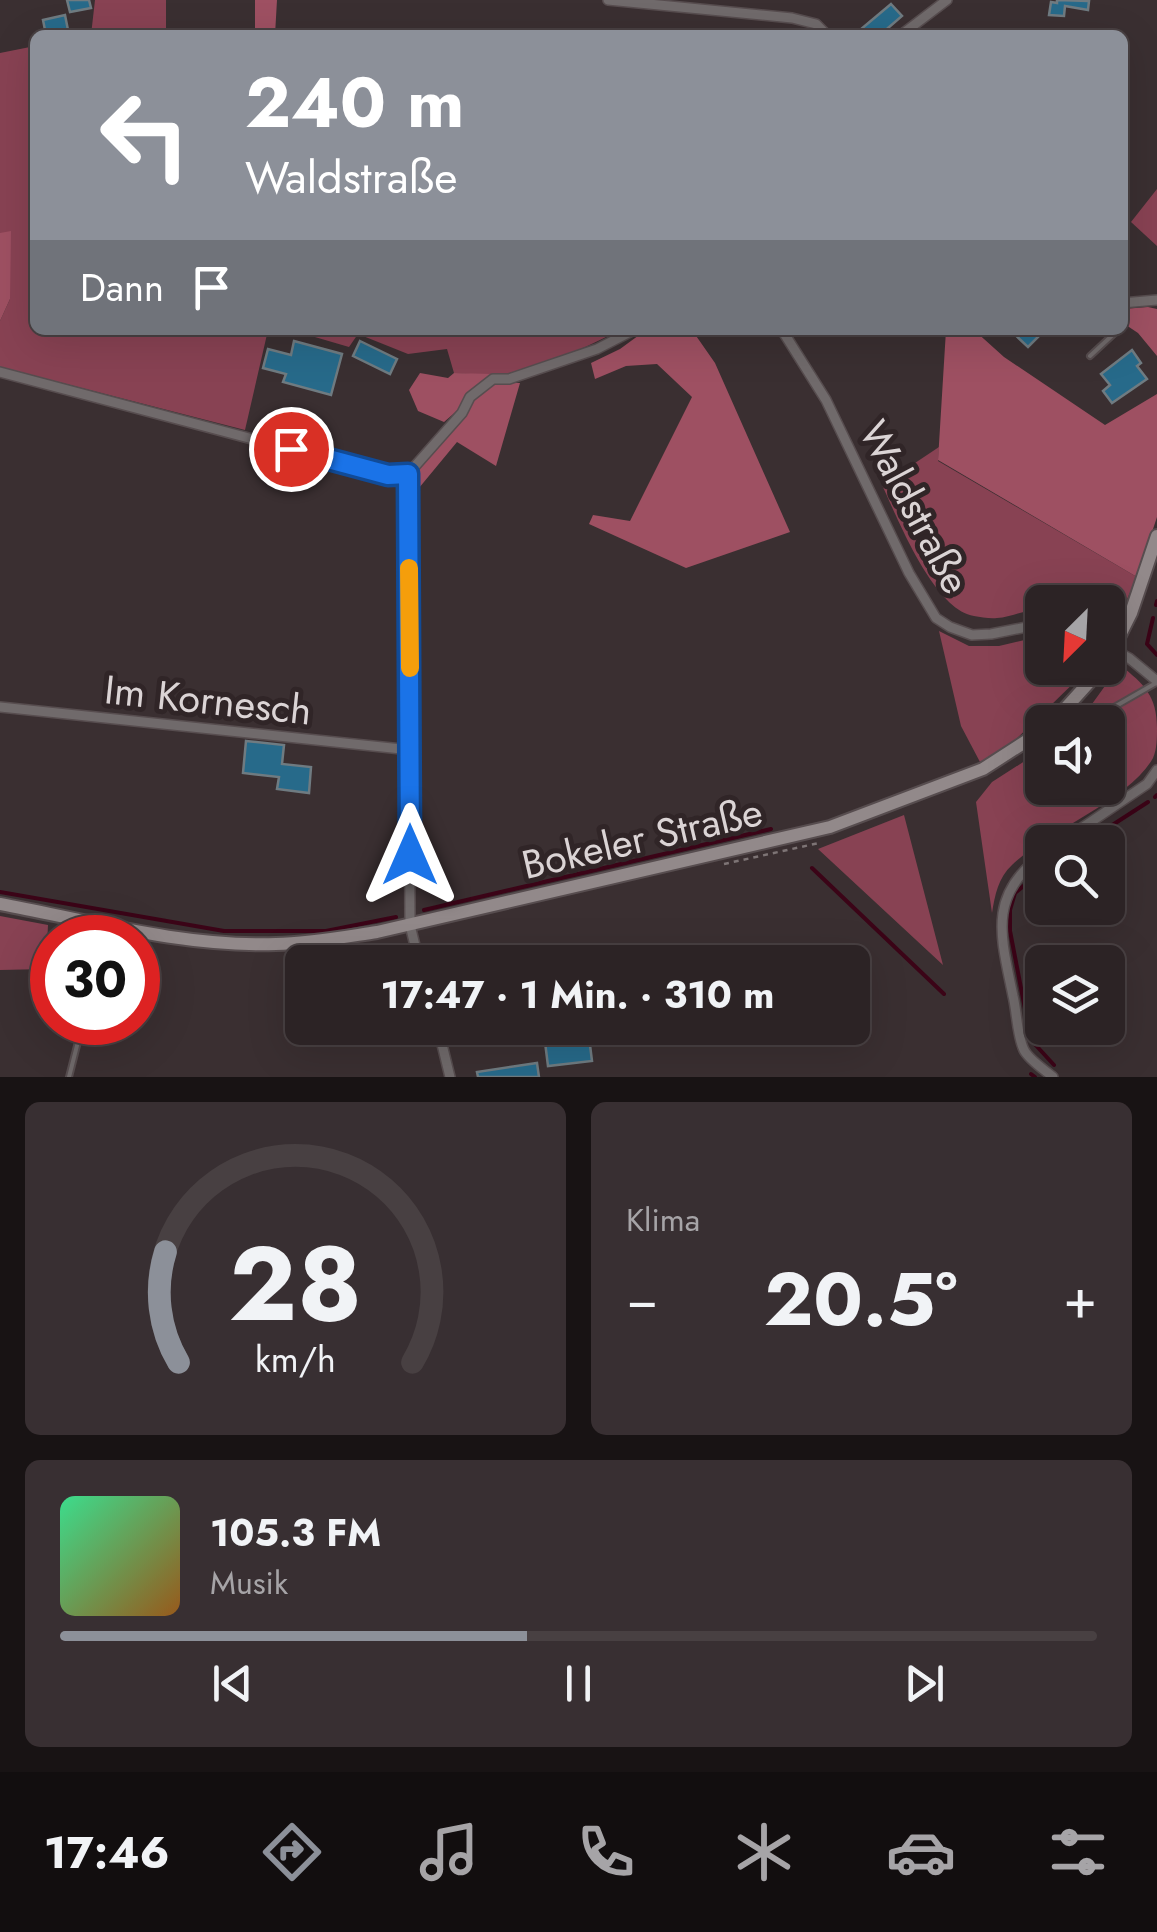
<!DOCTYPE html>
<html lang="de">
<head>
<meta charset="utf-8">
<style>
  body { margin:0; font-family:Jost,sans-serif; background:#382f32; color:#f1f3f6; height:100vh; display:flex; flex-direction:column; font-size:38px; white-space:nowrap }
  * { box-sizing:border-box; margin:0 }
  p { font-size:32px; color:#a6a4a7 }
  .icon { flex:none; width:55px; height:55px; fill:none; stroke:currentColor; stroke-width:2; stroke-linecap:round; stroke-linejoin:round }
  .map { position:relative; height:1077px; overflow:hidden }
  .side { display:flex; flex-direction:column; gap:25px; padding:25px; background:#181314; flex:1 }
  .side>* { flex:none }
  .banner { position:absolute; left:30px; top:30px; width:1098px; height:305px; border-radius:15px; box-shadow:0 10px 40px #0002,0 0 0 2px #484042; background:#8c9099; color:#fff; overflow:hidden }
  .needle { width:65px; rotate:204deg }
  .tools { position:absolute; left:1025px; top:585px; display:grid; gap:20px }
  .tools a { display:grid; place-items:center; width:100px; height:100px; border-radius:15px; background:#2c2325; box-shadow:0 10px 40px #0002,0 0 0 2px #484042; font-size:50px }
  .speed { position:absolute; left:30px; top:915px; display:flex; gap:20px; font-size:50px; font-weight:700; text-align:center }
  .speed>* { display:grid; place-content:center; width:130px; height:130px; border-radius:50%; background:#2c2325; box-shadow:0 10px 40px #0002,0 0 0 2px #484042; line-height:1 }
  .speed .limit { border:15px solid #d22; background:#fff; color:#111 }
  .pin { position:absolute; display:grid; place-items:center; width:85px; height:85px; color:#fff; margin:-42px; border:5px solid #fff; border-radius:50%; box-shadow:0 2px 10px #0007 }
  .me { position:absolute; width:110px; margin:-55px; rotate:0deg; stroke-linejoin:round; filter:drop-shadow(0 0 8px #0008) }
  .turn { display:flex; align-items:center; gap:35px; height:210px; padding:0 50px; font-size:45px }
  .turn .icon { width:130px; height:130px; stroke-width:2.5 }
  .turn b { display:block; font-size:70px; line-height:85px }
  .then { display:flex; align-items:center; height:95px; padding:0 50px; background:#0003; gap:20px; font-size:38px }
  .big { font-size:75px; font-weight:700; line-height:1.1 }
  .side .widget { flex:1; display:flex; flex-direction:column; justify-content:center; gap:15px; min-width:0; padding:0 35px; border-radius:15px; background:#382f32 }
  .side .dial { align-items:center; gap:0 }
  .dial svg { height:260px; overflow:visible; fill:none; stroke:#484042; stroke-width:7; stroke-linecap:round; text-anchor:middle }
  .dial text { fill:#f1f3f6; stroke:none }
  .song { display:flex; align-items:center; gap:30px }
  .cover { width:120px; height:120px; border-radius:15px; background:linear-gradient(135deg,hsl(150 70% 55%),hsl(30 70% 35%)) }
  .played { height:10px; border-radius:5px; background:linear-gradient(90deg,#8c9099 45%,#484042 45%) }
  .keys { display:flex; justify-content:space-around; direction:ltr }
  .heat { display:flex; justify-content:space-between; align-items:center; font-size:55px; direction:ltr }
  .side .tiles { flex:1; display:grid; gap:25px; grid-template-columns:1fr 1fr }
  .widget:last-child { grid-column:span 2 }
  .trip { position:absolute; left:285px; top:945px; width:585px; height:100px; border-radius:15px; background:#2c2325; box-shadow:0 10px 40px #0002,0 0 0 2px #484042; font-weight:700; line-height:100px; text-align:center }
  .tab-bar { display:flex; height:160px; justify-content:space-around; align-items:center; background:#120e0f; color:#a6a4a7 }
  .tab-bar .icon { width:70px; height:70px }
  .tab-bar .selected { color:#8c9099 }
  .tab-bar b { font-size:45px; color:#f1f3f6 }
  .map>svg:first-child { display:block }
  .green { fill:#884253 }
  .forest { fill:#9e5062 }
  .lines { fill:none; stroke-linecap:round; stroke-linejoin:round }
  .stream { stroke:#3b0417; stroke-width:4 }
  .building { fill:#276a8a; stroke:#6f7b81; stroke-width:2.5 }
  .lane-casing { stroke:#574d4f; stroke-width:8 }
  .street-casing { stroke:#574d4f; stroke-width:12 }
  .secondary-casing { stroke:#574d4f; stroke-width:16 }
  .path { stroke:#7d7475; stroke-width:2.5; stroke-dasharray:5 5; stroke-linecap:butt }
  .lane { stroke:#706a6b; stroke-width:4 }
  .street { stroke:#706a6b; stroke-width:9 }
  .secondary { stroke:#92898a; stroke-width:12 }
  .route-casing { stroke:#114b97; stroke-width:25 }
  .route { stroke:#1a73e8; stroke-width:18 }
  .slow { stroke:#f59e0b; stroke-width:18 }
  .labels { text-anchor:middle; stroke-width:10; stroke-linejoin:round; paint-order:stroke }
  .street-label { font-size:40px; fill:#dbd4d5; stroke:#302527 }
</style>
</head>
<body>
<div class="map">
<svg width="1157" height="1077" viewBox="0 0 1157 1077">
  <rect width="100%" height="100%" fill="#3a2f31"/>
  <path class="green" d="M95,0H166V35H91Z
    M35,46V330H268L245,430L0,367V321L10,299L0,233V53Z
    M1157,189V246L1131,222Z
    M291,330H620C586,347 547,367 509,373C492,376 472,374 454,373L447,349L408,354L358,334L349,347Z
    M939,447L938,461L1137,577L1111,635L1108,634V602H1042V611C1026,608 1013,617 997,618C990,619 981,617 974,616C933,609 898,519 882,485Z
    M939,631L969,646H999L1042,636V668H1089L1008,747L980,762L961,726Z
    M1120,665C1144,684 1157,696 1157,728C1157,738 1157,749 1153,758C1130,800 1047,831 1012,865C998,878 995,895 992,913L976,802L992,782L1042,750V788H1108V722H1074L1087,711Z
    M904,815L943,965L818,849Z
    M0,916L48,925L46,969L0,970Z"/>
  <path class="forest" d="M255,0H277L275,35H255Z
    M11,231L10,299L0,321V233Z
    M1148,307L1157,309V356L1138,333L1123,323V309Z
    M646,330H692L715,363L790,532L686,568L589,524L593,515L630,521L692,397L657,364L626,366L595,379L591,363L620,349Z
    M946,330H974L1004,357L1105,425L1157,394V517L1137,577L938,460Z
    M420,373L448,378L454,373L492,374L468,392L459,409L444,422L418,411L409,390Z
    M496,383H520L496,466L457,442L414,494L415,475L453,424L466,415L474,400Z"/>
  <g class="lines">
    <path class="stream" d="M1156,605L1157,601
      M1153,618L1147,644L1157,655
      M1155,797L1157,795
      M1086,842L1148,802
      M812,868L944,994
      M1042,871L1015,893L1010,910V931L1031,1040L1054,1065
      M0,892L224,931H326L396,917
      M424,910L771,829
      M1031,1074L1035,1077"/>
  </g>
  <path class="building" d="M67,0H89L91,8L70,12Z
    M1057,0L1089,1L1088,10L1065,6L1064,16L1049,15L1051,2L1057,3Z
    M891,4L902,16L888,28L880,35H854Z
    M65,15L69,35H46L43,20Z
    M1010,330H1045L1028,347Z
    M294,341L342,354L331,395L283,382L286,374L263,368L268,349L291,355Z
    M360,341L397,359L390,374L353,356Z
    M1132,350L1141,363L1137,366L1147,379L1112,403L1103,391L1110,385L1101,374Z
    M246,741L284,745L282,764L311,767L309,793L277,789L279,777L243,773Z
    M588,1029L592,1061L548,1066L544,1034Z
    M537,1063L539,1077H478L477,1072Z"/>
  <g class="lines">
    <defs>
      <path id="lane" d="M1090,356L1118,330
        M1095,718L1156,683
        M69,1077L83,1022"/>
      <path id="street" d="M608,0L792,18L816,24L827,35
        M901,35L947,0
        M1122,303L1157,300
        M782,330L826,400L909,573L936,618L950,627L972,635L991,634L1042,624
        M0,372L388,475L408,474L462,413L470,397L493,379H509L597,349L634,330
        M408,474L410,925L419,962
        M1110,648L1129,658L1157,681
        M0,707L411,750
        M1061,842L1147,784L1157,770
        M1042,855C987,896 1001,937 1013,996C1017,1012 1017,1036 1024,1050C1029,1060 1045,1070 1053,1077
        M438,1028L450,1077"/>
      <path id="secondary" d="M1108,659L1131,613L1157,536
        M1053,722L1102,668
        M0,904C90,921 184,947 276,944C310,943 343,937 377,932L830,827L983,769L1042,731"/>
    </defs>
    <use href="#lane" class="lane-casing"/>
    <use href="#street" class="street-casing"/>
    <use href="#secondary" class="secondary-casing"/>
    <path class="path" d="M724,864L819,843
      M69,929L79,938"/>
    <use href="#lane" class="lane"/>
    <use href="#street" class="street"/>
    <use href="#secondary" class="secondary"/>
  </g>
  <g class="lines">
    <defs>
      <path id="route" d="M291,449L388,475L408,474L410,855"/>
    </defs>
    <use href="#route" class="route-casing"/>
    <use href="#route" class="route"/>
    <path class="slow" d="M409,568L410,668"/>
  </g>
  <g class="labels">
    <g class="street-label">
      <text transform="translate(915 507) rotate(62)" y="14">Waldstraße</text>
      <text transform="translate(208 700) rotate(6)" y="14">Im Kornesch</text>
      <text transform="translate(642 838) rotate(-13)" y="14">Bokeler Straße</text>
    </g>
  </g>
</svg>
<div class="tools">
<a><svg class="needle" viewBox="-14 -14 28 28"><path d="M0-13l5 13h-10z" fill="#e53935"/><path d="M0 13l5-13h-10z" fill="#a6a4a7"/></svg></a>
<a><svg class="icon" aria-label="sound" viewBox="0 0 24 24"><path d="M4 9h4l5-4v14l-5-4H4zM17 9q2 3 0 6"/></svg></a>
<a><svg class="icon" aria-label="search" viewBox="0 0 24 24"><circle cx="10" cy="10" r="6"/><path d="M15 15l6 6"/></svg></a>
<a><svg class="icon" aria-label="layers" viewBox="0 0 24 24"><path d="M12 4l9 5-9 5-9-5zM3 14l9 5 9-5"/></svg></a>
</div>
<div class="speed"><div class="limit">30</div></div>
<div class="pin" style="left:291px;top:449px;background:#d93025"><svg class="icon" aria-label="arrive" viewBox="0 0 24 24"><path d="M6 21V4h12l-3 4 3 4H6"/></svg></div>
<svg class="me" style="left:410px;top:855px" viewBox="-20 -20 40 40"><path d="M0-17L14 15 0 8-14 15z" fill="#1a73e8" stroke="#fff" stroke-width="4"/></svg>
<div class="trip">17:47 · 1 Min. · 310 m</div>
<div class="banner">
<div class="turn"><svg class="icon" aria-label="left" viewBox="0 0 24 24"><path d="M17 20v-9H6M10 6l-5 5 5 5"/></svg><div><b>240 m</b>Waldstraße</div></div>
<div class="then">Dann<svg class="icon" aria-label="arrive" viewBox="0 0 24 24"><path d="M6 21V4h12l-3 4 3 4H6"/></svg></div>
</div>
</div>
<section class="side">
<div class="tiles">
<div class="widget dial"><svg viewBox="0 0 100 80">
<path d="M14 69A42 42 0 1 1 86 69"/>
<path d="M14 69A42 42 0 0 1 10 35" stroke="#8c9099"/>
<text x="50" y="56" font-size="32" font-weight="700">28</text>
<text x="50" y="72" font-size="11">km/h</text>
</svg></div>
<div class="widget"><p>Klima</p>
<div class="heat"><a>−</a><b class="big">20.5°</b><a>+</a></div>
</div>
<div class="widget">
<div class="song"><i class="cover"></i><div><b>105.3 FM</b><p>Musik</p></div></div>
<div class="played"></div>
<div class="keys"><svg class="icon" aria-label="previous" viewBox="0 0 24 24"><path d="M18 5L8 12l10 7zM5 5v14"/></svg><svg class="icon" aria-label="pause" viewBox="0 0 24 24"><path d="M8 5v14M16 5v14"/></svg><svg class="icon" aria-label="next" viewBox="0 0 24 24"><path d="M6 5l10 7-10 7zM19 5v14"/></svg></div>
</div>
</div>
</section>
<nav class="tab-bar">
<b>17:46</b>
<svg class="icon selected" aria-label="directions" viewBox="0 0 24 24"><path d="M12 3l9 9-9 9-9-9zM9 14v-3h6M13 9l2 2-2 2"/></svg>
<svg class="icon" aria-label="music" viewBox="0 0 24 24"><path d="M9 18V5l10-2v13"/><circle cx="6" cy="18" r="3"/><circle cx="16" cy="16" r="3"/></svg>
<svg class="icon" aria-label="phone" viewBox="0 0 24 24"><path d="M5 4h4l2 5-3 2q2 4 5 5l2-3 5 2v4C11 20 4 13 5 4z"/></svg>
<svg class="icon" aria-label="climate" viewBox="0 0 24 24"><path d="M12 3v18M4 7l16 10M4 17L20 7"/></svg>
<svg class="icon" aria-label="car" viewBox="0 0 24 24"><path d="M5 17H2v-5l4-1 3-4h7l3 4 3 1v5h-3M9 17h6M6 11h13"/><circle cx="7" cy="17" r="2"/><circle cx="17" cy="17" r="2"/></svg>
<svg class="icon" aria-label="filters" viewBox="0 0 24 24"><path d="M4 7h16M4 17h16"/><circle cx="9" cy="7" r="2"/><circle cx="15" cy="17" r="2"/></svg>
</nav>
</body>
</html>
